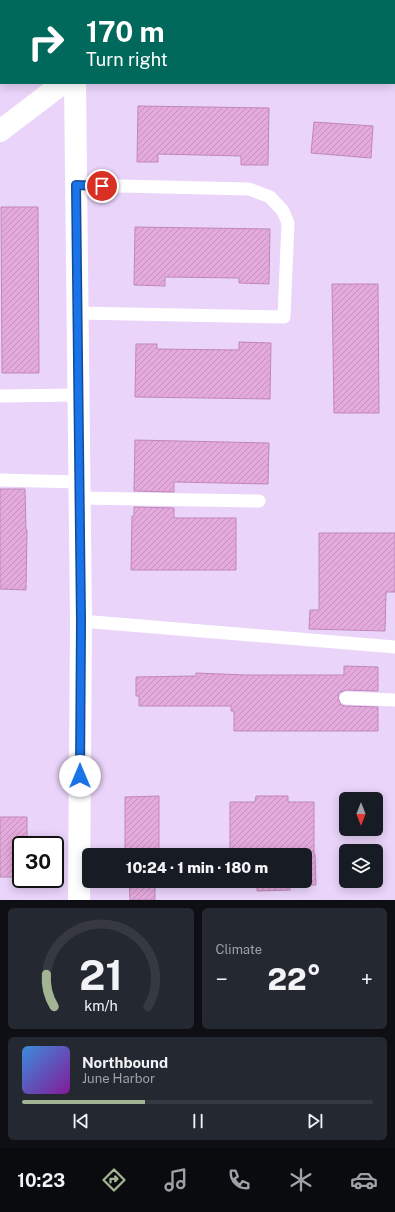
<!DOCTYPE html>
<html lang="en">
<head>
<meta charset="utf-8">
<style>
  body { margin:0; font-family:"Public Sans",sans-serif; background:#242831; color:#f1f3f6; height:100vh; display:flex; flex-direction:column; font-size:15px; white-space:nowrap }
  * { box-sizing:border-box; margin:0 }
  p { font-size:13px; color:#9ea1a6 }
  .icon { flex:none; width:22px; height:22px; fill:none; stroke:currentColor; stroke-width:2; stroke-linecap:round; stroke-linejoin:round }
  .map { position:relative; height:900px; overflow:hidden }
  .drawer { display:flex; flex-direction:column; gap:8px; padding:8px; background:#0d0f14; flex:1 }
  .drawer>* { flex:none }
  .top-card { position:absolute; left:0px; top:0px; width:395px; height:84px; box-shadow:0 2px 10px #0003; background:#00695c; color:#fff; overflow:hidden }
  .needle { width:26px; rotate:180deg }
  .buttons { position:absolute; left:339px; top:792px; display:grid; gap:8px }
  .buttons a { display:grid; place-items:center; width:44px; height:44px; border-radius:6px; background:#171b24; box-shadow:0 2px 10px #0003; font-size:20px }
  .speed { position:absolute; left:12px; top:836px; display:flex; gap:8px; font-size:20px; font-weight:700; text-align:center }
  .speed>* { display:grid; place-content:center; width:52px; height:52px; border-radius:50%; background:#171b24; box-shadow:0 2px 10px #0003; line-height:1 }
  .speed .limit { border:2px solid #111; border-radius:6px; background:#fff; color:#111 }
  .pin { position:absolute; display:grid; place-items:center; width:34px; height:34px; color:#fff; margin:-17px; border:2px solid #fff; border-radius:50%; box-shadow:0 1px 4px #0007 }
  .me { position:absolute; width:44px; margin:-22px; rotate:0deg; stroke-linejoin:round; filter:drop-shadow(0 0 3px #0008) }
  .turn { display:flex; align-items:center; gap:14px; height:84px; padding:0 20px; font-size:18px }
  .turn .icon { width:52px; height:52px; stroke-width:2.5 }
  .turn b { display:block; font-size:28px; line-height:34px }
  .big { font-size:30px; font-weight:800; line-height:1.1 }
  .drawer .widget { flex:1; display:flex; flex-direction:column; justify-content:center; gap:6px; min-width:0; padding:0 14px; border-radius:6px; background:#242831 }
  .drawer .dial { align-items:center; gap:0 }
  .dial svg { height:104px; overflow:visible; fill:none; stroke:#363941; stroke-width:7; stroke-linecap:round; text-anchor:middle }
  .dial text { fill:#f1f3f6; stroke:none }
  .song { display:flex; align-items:center; gap:12px }
  .cover { width:48px; height:48px; border-radius:6px; background:linear-gradient(135deg,hsl(210 70% 55%),hsl(290 70% 35%)) }
  .played { height:4px; border-radius:2px; background:linear-gradient(90deg,#a3b494 35%,#363941 35%) }
  .keys { display:flex; justify-content:space-around; direction:ltr }
  .heat { display:flex; justify-content:space-between; align-items:center; font-size:22px; direction:ltr }
  .drawer .tiles { flex:1; display:grid; gap:8px; grid-template-columns:1fr 1fr }
  .widget:last-child { grid-column:span 2 }
  .trip { position:absolute; left:82px; top:848px; width:230px; height:40px; border-radius:6px; background:#171b24; box-shadow:0 2px 10px #0003; font-weight:800; line-height:40px; text-align:center }
  .tabs { display:flex; height:64px; justify-content:space-around; align-items:center; background:#090b0e; color:#9ea1a6 }
  .tabs .icon { width:28px; height:28px }
  .tabs .current { color:#a3b494 }
  .tabs b { font-size:18px; color:#f1f3f6 }
  .map>svg:first-child { display:block }
  .building { fill:url(#building-hatch); stroke:#bf87b8 }
  .lines { fill:none; stroke-linecap:round; stroke-linejoin:round }
  .lane { stroke:#fff; stroke-width:13 }
  .street { stroke:#fff; stroke-width:22 }
  .secondary { stroke:#fff; stroke-width:22 }
  .route-casing { stroke:#114b97; stroke-width:10 }
  .route { stroke:#1a73e8; stroke-width:7 }
</style>
</head>
<body>
<div class="map">
<svg width="395" height="900" viewBox="0 0 395 900">
  <defs>
    <pattern id="building-hatch" width="6" height="6" patternUnits="userSpaceOnUse"><rect width="6" height="6" fill="#e5aadd"/><path d="M-1 1l2-2M0 6l6-6M5 7l2-2" fill="none" stroke="#c491bd"/></pattern>
  </defs>
  <rect width="100%" height="100%" fill="#ead4fa"/>
  <path class="building" d="M138,106L269,108L268,165H241V156L158,154V162H137Z
    M314,122L373,126L371,158L311,153Z
    M1,207H38L39,373H2Z
    M135,227L270,229L269,284L239,283V278L165,277V286L134,285Z
    M332,284H378L379,413H334Z
    M239,342L271,343L270,399L135,397L136,344H157V349L239,350Z
    M135,440L269,443L268,484L174,482V492L134,491Z
    M0,489H25L26,530H27L26,590L0,589Z
    M134,507L174,508V518H236V570H131L132,516H134Z
    M319,533H395V592H386L385,631L309,629L310,610H319Z
    M344,666L378,667V691L346,690L339,693L338,698L341,705L345,706L378,707V731H234V711H231V706H139V696H136V677L196,676V673L246,675H344Z
    M159,796V855H125V797Z
    M256,796H288V802H314V854H315L316,885H290V890L257,891V884L230,885V881H305V855H230V802H255Z
    M0,817H27V845H21V877H0Z
    M129,881H155V900H130Z"/>
  <g class="lines">
    <path class="lane" d="M76,185L249,189L270,197L283,211L288,223L284,317L77,313
      M0,396L78,395
      M0,480L79,482
      M79,498L259,501
      M81,621L395,647
      M346,698L395,700"/>
    <path class="street" d="M0,0L1,1
      M75,83L81,621L79,900"/>
    <path class="secondary" d="M157,1L158,0
      M0,131L63,83"/>
  </g>
  <g class="lines">
    <defs>
      <path id="route" d="M80,776L81,621L76,185L102,186"/>
    </defs>
    <use href="#route" class="route-casing"/>
    <use href="#route" class="route"/>
  </g>
</svg>
<div class="buttons">
<a><svg class="needle" viewBox="-14 -14 28 28"><path d="M0-13l5 13h-10z" fill="#e53935"/><path d="M0 13l5-13h-10z" fill="#9ea1a6"/></svg></a>
<a><svg class="icon" aria-label="layers" viewBox="0 0 24 24"><path d="M12 4l9 5-9 5-9-5zM3 14l9 5 9-5"/></svg></a>
</div>
<div class="speed"><div class="limit">30</div></div>
<div class="pin" style="left:102px;top:186px;background:#d93025"><svg class="icon" aria-label="arrive" viewBox="0 0 24 24"><path d="M6 21V4h12l-3 4 3 4H6"/></svg></div>
<svg class="me" style="left:80px;top:776px" viewBox="-20 -20 40 40"><circle r="19" fill="#fff"/><path d="M0-13L10 11 0 6-10 11z" fill="#1a73e8"/></svg>
<div class="trip">10:24 · 1 min · 180 m</div>
<div class="top-card">
<div class="turn"><svg class="icon" aria-label="right" viewBox="0 0 24 24"><path d="M7 20v-9h11M14 6l5 5-5 5"/></svg><div><b>170 m</b>Turn right</div></div>
</div>
</div>
<section class="drawer">
<div class="tiles">
<div class="widget dial"><svg viewBox="0 0 100 80">
<path d="M14 69A42 42 0 1 1 86 69"/>
<path d="M14 69A42 42 0 0 1 8 44" stroke="#a3b494"/>
<text x="50" y="56" font-size="32" font-weight="700">21</text>
<text x="50" y="72" font-size="11">km/h</text>
</svg></div>
<div class="widget"><p>Climate</p>
<div class="heat"><a>−</a><b class="big">22°</b><a>+</a></div>
</div>
<div class="widget">
<div class="song"><i class="cover"></i><div><b>Northbound</b><p>June Harbor</p></div></div>
<div class="played"></div>
<div class="keys"><svg class="icon" aria-label="previous" viewBox="0 0 24 24"><path d="M18 5L8 12l10 7zM5 5v14"/></svg><svg class="icon" aria-label="pause" viewBox="0 0 24 24"><path d="M8 5v14M16 5v14"/></svg><svg class="icon" aria-label="next" viewBox="0 0 24 24"><path d="M6 5l10 7-10 7zM19 5v14"/></svg></div>
</div>
</div>
</section>
<nav class="tabs">
<b>10:23</b>
<svg class="icon current" aria-label="directions" viewBox="0 0 24 24"><path d="M12 3l9 9-9 9-9-9zM9 14v-3h6M13 9l2 2-2 2"/></svg>
<svg class="icon" aria-label="music" viewBox="0 0 24 24"><path d="M9 18V5l10-2v13"/><circle cx="6" cy="18" r="3"/><circle cx="16" cy="16" r="3"/></svg>
<svg class="icon" aria-label="phone" viewBox="0 0 24 24"><path d="M5 4h4l2 5-3 2q2 4 5 5l2-3 5 2v4C11 20 4 13 5 4z"/></svg>
<svg class="icon" aria-label="climate" viewBox="0 0 24 24"><path d="M12 3v18M4 7l16 10M4 17L20 7"/></svg>
<svg class="icon" aria-label="car" viewBox="0 0 24 24"><path d="M5 17H2v-5l4-1 3-4h7l3 4 3 1v5h-3M9 17h6M6 11h13"/><circle cx="7" cy="17" r="2"/><circle cx="17" cy="17" r="2"/></svg>
</nav>
</body>
</html>
